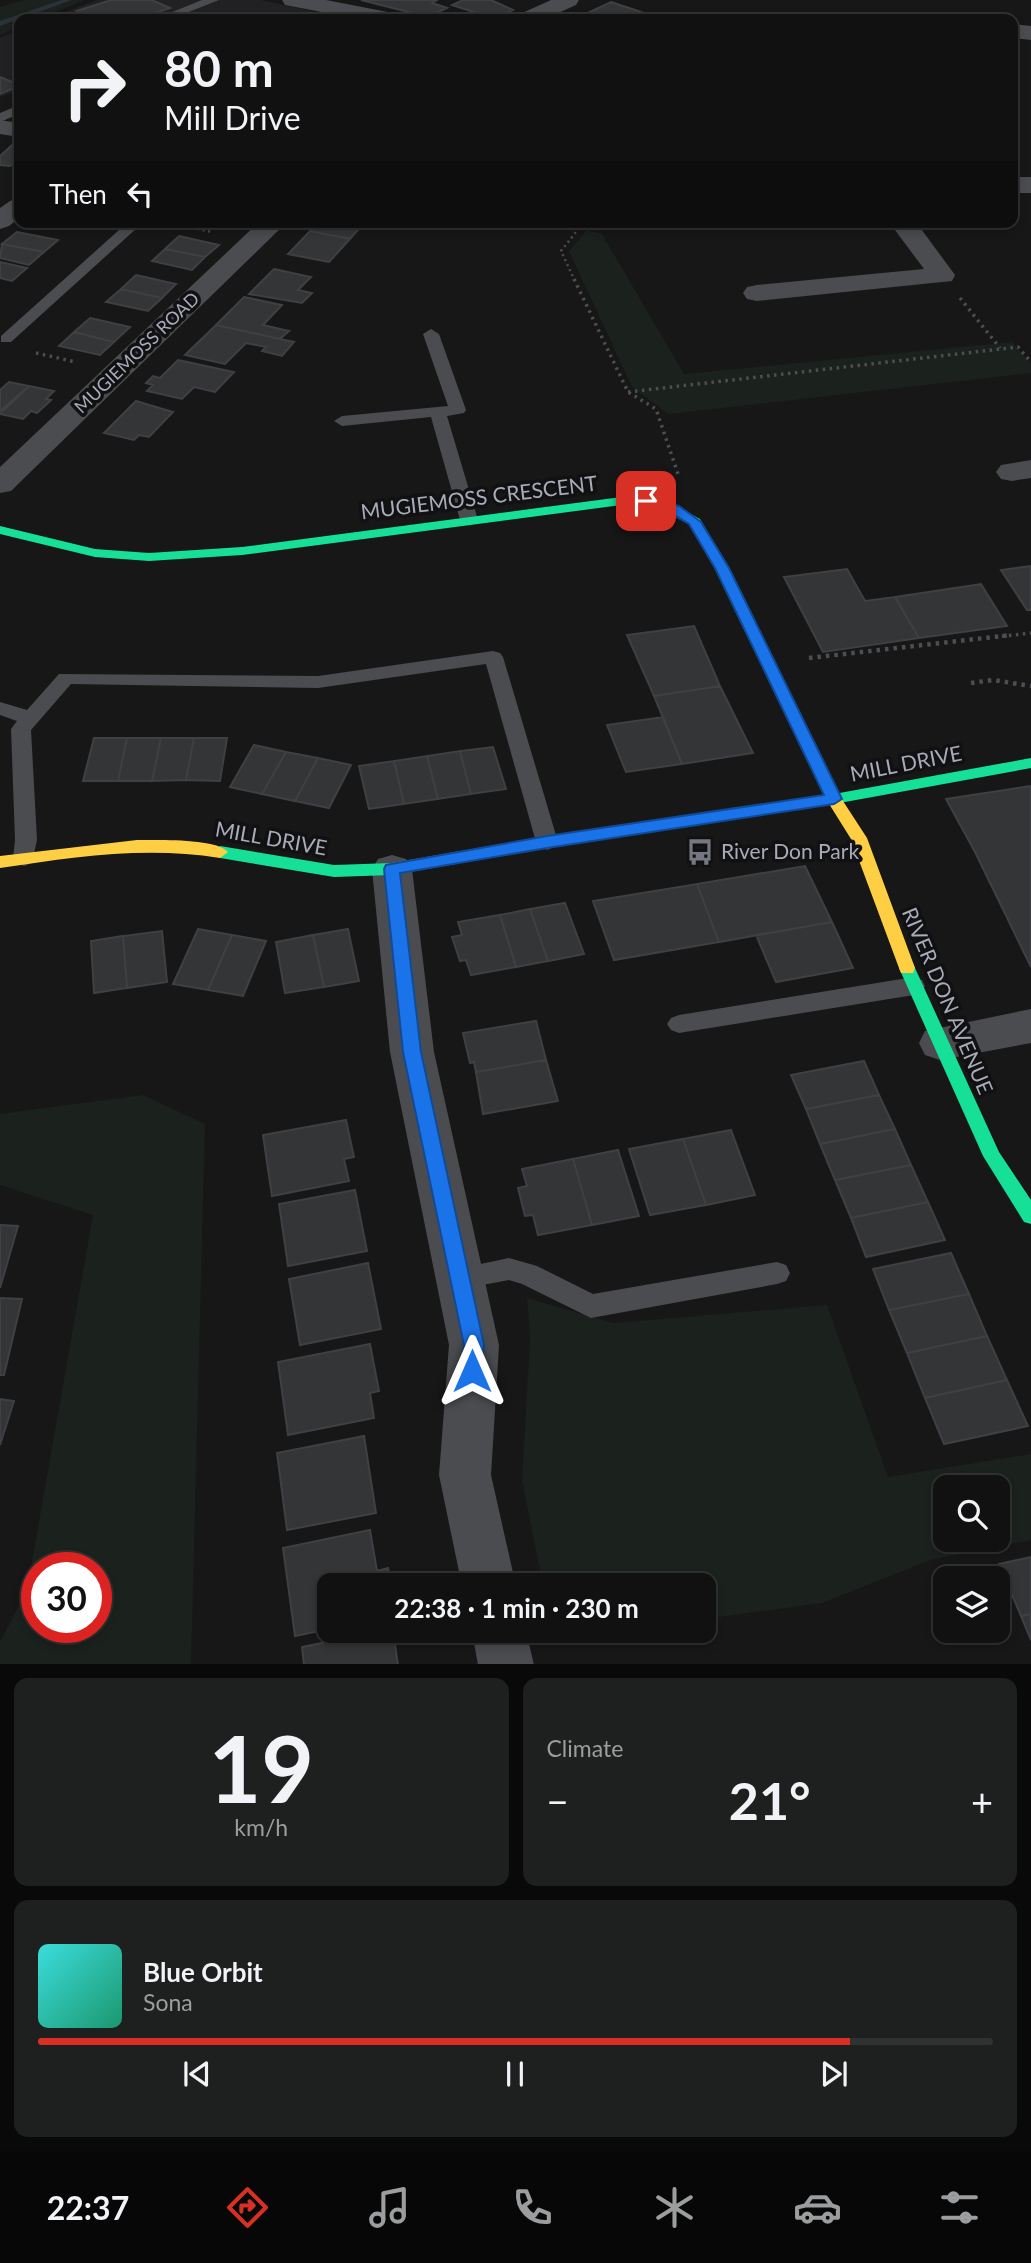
<!DOCTYPE html>
<html lang="en">
<head>
<meta charset="utf-8">
<style>
  body { margin:0; font-family:Lato,sans-serif; background:#1e1f1f; color:#f1f3f6; height:100vh; display:flex; flex-direction:column; font-size:26px; white-space:nowrap }
  * { box-sizing:border-box; margin:0 }
  p { font-size:23px; color:#9c9d9f }
  .icon { flex:none; width:38px; height:38px; fill:none; stroke:currentColor; stroke-width:2; stroke-linecap:round; stroke-linejoin:round }
  .map { position:relative; height:1664px; overflow:hidden }
  .panel { display:flex; flex-direction:column; gap:14px; padding:14px; background:#090909; flex:1 }
  .panel>* { flex:none }
  .guide { position:absolute; left:14px; top:14px; width:1004px; height:214px; border-radius:14px; box-shadow:0 4px 10px #0003,0 0 0 2px #303131; background:#111; color:#f1f3f6; overflow:hidden }
  .tools { position:absolute; left:933px; top:1475px; display:grid; gap:14px }
  .tools a { display:grid; place-items:center; width:77px; height:77px; border-radius:14px; background:#111; box-shadow:0 4px 10px #0003,0 0 0 2px #303131; font-size:35px }
  .speed { position:absolute; left:21px; top:1552px; display:flex; gap:14px; font-size:35px; font-weight:700; text-align:center }
  .speed>* { display:grid; place-content:center; width:91px; height:91px; border-radius:50%; background:#111; box-shadow:0 4px 10px #0003,0 0 0 2px #303131; line-height:1 }
  .speed .limit { border:10px solid #d22; background:#fff; color:#111 }
  .pin { position:absolute; display:grid; place-items:center; width:60px; height:60px; color:#fff; margin:-30px; border-radius:14px; box-shadow:0 4px 10px #0006 }
  .me { position:absolute; width:77px; margin:-38px; rotate:0deg; stroke-linejoin:round; filter:drop-shadow(0 0 5px #0008) }
  .turn { display:flex; align-items:center; gap:24px; height:147px; padding:0 35px; font-size:32px }
  .turn .icon { width:91px; height:91px; stroke-width:2.5 }
  .turn b { display:block; font-size:49px; line-height:60px }
  .then { display:flex; align-items:center; height:66px; padding:0 35px; background:#0003; gap:14px; font-size:26px }
  .big { font-size:52px; font-weight:700; line-height:1.1 }
  .panel .widget { flex:1; display:flex; flex-direction:column; justify-content:center; gap:10px; min-width:0; padding:0 24px; border-radius:14px; background:#1e1f1f }
  .panel .dial { align-items:center; gap:0 }
  .dial b { font-size:91px; line-height:1 }
  .song { display:flex; align-items:center; gap:21px }
  .cover { width:84px; height:84px; border-radius:10px; background:linear-gradient(135deg,hsl(180 70% 55%),hsl(160 70% 35%)) }
  .played { height:7px; border-radius:4px; background:linear-gradient(90deg,#d93025 85%,#303131 85%) }
  .keys { display:flex; justify-content:space-around; direction:ltr }
  .heat { display:flex; justify-content:space-between; align-items:center; font-size:38px; direction:ltr }
  .panel .tiles { flex:1; display:grid; gap:14px; grid-template-columns:1fr 1fr }
  .widget:last-child { grid-column:span 2 }
  .trip { position:absolute; left:317px; top:1573px; width:399px; height:70px; border-radius:14px; background:#111; box-shadow:0 4px 10px #0003,0 0 0 2px #303131; font-weight:700; line-height:70px; text-align:center }
  .menu { display:flex; height:112px; justify-content:space-around; align-items:center; background:#070707; color:#9c9d9f }
  .menu .icon { width:49px; height:49px }
  .menu .current { color:#d93025 }
  .menu b { font-size:32px; color:#f1f3f6 }
  .map>svg:first-child { display:block }
  .built { fill:#212124 }
  .green { fill:#1b211c; fill-rule:evenodd }
  .lines { fill:none; stroke-linecap:round; stroke-linejoin:round }
  .stream { fill:#2a3139; fill-rule:evenodd }
  .building { fill:#343537; stroke:#3f4043; stroke-width:2 }
  .path-far2 { stroke:#4d4e52; stroke-width:2.5; stroke-dasharray:2 3.5; stroke-linecap:butt }
  .path-far1 { stroke:#4d4e52; stroke-width:3.5; stroke-dasharray:2.5 4.5; stroke-linecap:butt }
  .path { stroke:#4d4e52; stroke-width:4.5; stroke-dasharray:3.5 5; stroke-linecap:butt }
  .lane { fill:#4b4c50; fill-rule:evenodd }
  .street { fill:#4b4c50; fill-rule:evenodd }
  .fast { fill:#16e098; fill-rule:evenodd }
  .slow { fill:#ffcf43; fill-rule:evenodd }
  .route { fill:#1a73e8; stroke:#114b97; stroke-width:2 }
  .labels { text-anchor:middle; stroke-width:7; stroke-linejoin:round; paint-order:stroke }
  .far-street-label { font-size:18px; fill:#a8acb8; stroke:#111113 }
  .street-label { font-size:21px; fill:#a8acb8; stroke:#111113 }
  .poi-label { font-size:21px; fill:#a8acb8; stroke:#111113; text-anchor:start }
</style>
</head>
<body>
<div class="map">
<svg width="1031" height="1665" viewBox="0 0 1031 1665">
  <rect width="100%" height="100%" fill="#171717"/>
  <path class="built" d="M97,0H261L320,13L312,19H47Z
    M19,30V90L0,97V38Z"/>
  <path class="green" d="M24,0H85L38,19H19V27L0,35V7Z
    M587,230L602,234L684,374L1012,342L1031,364V373L668,414L632,387L569,251Z
    M143,1095L205,1124L191,1664H0V1642L27,1590L93,1215L0,1185V1114ZM37,1568H96V1628H37Z
    M527,1298L613,1323L827,1305L888,1477L1031,1454V1540L930,1560L822,1603L704,1619V1586L543,1585L522,1480L530,1339ZM945,1488H998V1540H945Z"/>
  <g class="lines">
    <path class="stream" d="M61,0H72L0,26V21Z"/>
  </g>
  <path class="building" d="M111,0H152L170,8L138,19H70L84,14L77,11Z
    M361,0H437L432,3L447,8L428,17Z
    M463,0H491L513,10L495,19L452,5Z
    M611,2L641,12L627,19H575Z
    M0,77L19,85V86L0,94Z
    M12,145L19,147V158L10,166L0,165V156Z
    M318,222H365L350,239L310,231Z
    M310,231L350,239L329,262L288,254Z
    M17,232L58,240L44,252L2,244Z
    M179,236L219,245L205,257L165,249Z
    M2,244L44,252L29,265L0,258Z
    M165,249L205,257L192,270L152,261Z
    M0,262L27,268L12,281L0,278Z
    M274,269L311,277L298,290L312,293L302,303L249,294Z
    M136,275L176,284L162,298L121,289Z
    M121,289L162,298L148,311L106,302Z
    M244,297L282,305L263,325L289,331L280,339L216,325Z
    M90,318L130,327L114,342L74,332Z
    M216,325L280,339L294,342L282,356L262,351L266,347L246,343L225,364L185,355Z
    M74,332L114,342L100,355L59,346Z
    M178,360L234,372L215,392L194,387L182,399L147,391L153,385L146,383L153,376L160,378Z
    M9,382L29,386L0,411V390Z
    M29,386L54,391L46,399L51,400L37,413L31,411L23,419L0,414Z
    M136,401L173,412L149,437L139,435L134,440L104,433Z
    M1031,566V610H1027L1001,570Z
    M847,569L865,601L895,597L919,638L823,652L784,577Z
    M981,584L1007,626L919,638L895,597Z
    M694,626L720,686L654,696L627,635Z
    M720,686L753,753L682,764L654,696Z
    M663,717L682,764L626,772L607,725Z
    M94,738H127L118,781H83Z
    M127,738H161L152,781H118Z
    M161,738H194L186,780L152,781Z
    M194,738H227L220,781L186,780Z
    M254,745L286,752L262,794L230,787Z
    M493,747L506,789L471,794L460,751Z
    M460,751L471,794L438,799L427,756Z
    M286,752L318,758L295,801L262,794Z
    M427,756L438,799L404,804L394,761Z
    M318,758L351,765L329,808L295,801Z
    M394,761L404,804L369,809L359,766Z
    M1031,786V967L975,852L946,799Z
    M805,866L832,922L719,942L697,884Z
    M697,884L719,942L614,960L593,901Z
    M565,903L584,954L548,961L530,909Z
    M530,909L548,961L516,967L500,915Z
    M500,915L516,967L471,975L466,960L460,961L452,937L462,935L458,922Z
    M832,922L853,968L776,982L756,935Z
    M198,929L232,935L208,990L173,984Z
    M348,929L359,981L324,987L313,935Z
    M162,931L167,982L127,988L123,936Z
    M232,935L266,941L243,996L208,990Z
    M313,935L324,987L285,993L276,942Z
    M123,936L127,988L94,993L91,941Z
    M536,1021L546,1060L476,1072L474,1062L470,1063L463,1033Z
    M546,1060L558,1101L483,1114L476,1072Z
    M864,1061L879,1095L806,1109L791,1075Z
    M879,1095L895,1129L820,1144L806,1109Z
    M346,1120L354,1157L344,1159L349,1181L272,1196L263,1135Z
    M895,1129L911,1165L835,1180L820,1144Z
    M731,1130L755,1195L706,1205L683,1139Z
    M683,1139L706,1205L650,1215L629,1149Z
    M618,1150L639,1216L592,1225L573,1159Z
    M573,1159L592,1225L538,1235L533,1215L525,1216L518,1188L527,1186L522,1169Z
    M911,1165L928,1202L851,1218L835,1180Z
    M355,1190L367,1251L288,1266L279,1204Z
    M928,1202L945,1240L866,1257L851,1218Z
    M0,1225L18,1226L0,1288Z
    M951,1253L969,1294L889,1310L873,1269Z
    M368,1263L381,1329L300,1345L289,1279Z
    M969,1294L987,1336L907,1353L889,1310Z
    M0,1298L22,1299L4,1375H0Z
    M987,1336L1007,1380L925,1398L907,1353Z
    M370,1344L379,1391L370,1393L374,1418L288,1435L278,1362Z
    M1007,1380L1028,1426L944,1444L925,1398Z
    M0,1399L14,1401L0,1445Z
    M364,1436L376,1513L287,1530L277,1453Z
    M370,1530L377,1571L388,1568L391,1586H329V1629L295,1636L283,1548Z
    M1031,1557V1614L1021,1616L999,1564Z
    M1031,1614V1640L1021,1616Z
    M380,1631H393L398,1665H304L302,1647Z"/>
  <g class="lines">
    <path class="path-far2" d="M165,222L212,232
      M575,281L561,251L584,222"/>
    <path class="path-far1" d="M574,279L628,392L656,409L678,474
      M960,298L1000,348
      M36,353L76,362
      M628,392L1018,347L1031,362
      M995,637L1031,633"/>
    <path class="path" d="M809,658L1011,635
      M971,683L993,680L1031,686"/>
    <path class="lane" d="M202,0H219L171,19H155Z
      M19,105V114L0,122V113Z
      M96,222H123L137,228L11,342H1V336L119,230Z
      M431,329L439,334L466,410L464,413L447,416L478,520L469,525L460,520L431,417L342,426L334,421L342,416L448,406L423,334Z
      M493,651L500,653L503,657L558,842L554,847L547,850L540,847L536,842L486,664L318,688L71,684L31,730L37,840L32,863L24,866L16,863L13,858L15,840L11,729L17,721L0,715V702L27,710L59,674L318,676Z
      M914,977L922,980L925,986L922,992L914,995L679,1033L671,1030L667,1024L671,1018L679,1015Z
      M509,1258L537,1266L593,1294L777,1262L786,1265L790,1273L786,1281L777,1284L591,1318L522,1284L509,1280L461,1289L452,1286L448,1278L452,1270Z"/>
    <path class="street" d="M282,0H326L398,14L401,19H358L285,5Z
      M551,0H579L576,5L545,19H517L520,14Z
      M1013,24L1031,26V40L1013,38Z
      M0,120L19,123V137L0,134Z
      M1013,177H1031V193H1013Z
      M19,198V218L9,226L0,229V208L10,201Z
      M259,222H287L11,491L0,493V467Z
      M889,222H916L955,275L952,281L757,301L747,299L743,293L747,287L757,285L924,269Z
      M1031,460V478L1012,481L1001,479L996,472L1001,465Z
      M392,855L406,859L412,869L434,1052L499,1345L491,1475L516,1586H462L439,1475L449,1345L390,1052L372,869L378,859Z
      M1031,1009V1043L940,1060L925,1055L919,1043L925,1031Z
      M472,1631H526L534,1665H478Z"/>
    <path class="fast" d="M629,496L667,501L700,519L729,568L818,749L815,753H805L802,749L715,568L690,525L659,508L629,504L242,555L149,561L95,557L0,534V526L95,549L149,553L242,547Z
      M1031,758V768L834,804L547,848L392,875L334,877L220,858L212,852L220,846L334,865L392,863L547,836L834,794Z
      M907,962L913,963L915,968L999,1152L1031,1200V1224L1024,1222L983,1156L899,968L901,963Z"/>
    <path class="slow" d="M810,744L818,749L841,798L867,838L915,968L913,973H901L899,968L851,839L826,799L802,749Z
      M137,840C156,840 217,838 228,852L220,858C145,846 74,857 0,868V856Z"/>
  </g>
  <path class="route" d="M646,497L679,506L701,522L729,568L842,799L834,804L547,848L400,873L421,1052L484,1345L480,1377L472,1380L465,1377L462,1371L464,1345L403,1052L384,869L386,865L547,836L824,795L715,568L689,524L669,512L641,504V498Z"/>
  <defs>
    <symbol id="bus-bare" viewBox="-9 -9 18 18"><path d="M-5-6H5V4H4V6H2V4H-2V6H-4V4H-5ZM-3.5-4V0h7V-4ZM-3.5 1.2v1.5H-2V1.2ZM2 1.2v1.5H3.5V1.2Z" fill="#757880" stroke="#111113" stroke-width="2.5" paint-order="stroke"/></symbol>
  </defs>
  <g fill-rule="evenodd">
    <use href="#bus-bare" x="681" y="833" width="38" height="38"/>
  </g>
  <g class="labels">
    <g class="far-street-label">
      <text transform="translate(137 353) rotate(-44)" y="6">MUGIEMOSS ROAD</text>
    </g>
    <g class="street-label">
      <text transform="translate(479 498) rotate(-7)" y="7">MUGIEMOSS CRESCENT</text>
      <text transform="translate(906 764) rotate(-11)" y="7">MILL DRIVE</text>
      <text transform="translate(271 839) rotate(10)" y="7">MILL DRIVE</text>
      <text transform="translate(947 1001) rotate(67)" y="7">RIVER DON AVENUE</text>
    </g>
    <g class="poi-label">
      <text x="721" y="859">River Don Park</text>
    </g>
  </g>
</svg>
<div class="tools">
<a><svg class="icon" aria-label="search" viewBox="0 0 24 24"><circle cx="10" cy="10" r="6"/><path d="M15 15l6 6"/></svg></a>
<a><svg class="icon" aria-label="layers" viewBox="0 0 24 24"><path d="M12 4l9 5-9 5-9-5zM3 14l9 5 9-5"/></svg></a>
</div>
<div class="speed"><div class="limit">30</div></div>
<div class="pin" style="left:646px;top:501px;background:#d93025"><svg class="icon" aria-label="arrive" viewBox="0 0 24 24"><path d="M6 21V4h12l-3 4 3 4H6"/></svg></div>
<svg class="me" style="left:472px;top:1371px" viewBox="-20 -20 40 40"><path d="M0-17L14 15 0 8-14 15z" fill="#1a73e8" stroke="#fff" stroke-width="4"/></svg>
<div class="trip">22:38 · 1 min · 230 m</div>
<div class="guide">
<div class="turn"><svg class="icon" aria-label="right" viewBox="0 0 24 24"><path d="M7 20v-9h11M14 6l5 5-5 5"/></svg><div><b>80 m</b>Mill Drive</div></div>
<div class="then">Then<svg class="icon" aria-label="left" viewBox="0 0 24 24"><path d="M17 20v-9H6M10 6l-5 5 5 5"/></svg></div>
</div>
</div>
<section class="panel">
<div class="tiles">
<div class="widget dial"><b>19</b><p>km/h</p></div>
<div class="widget"><p>Climate</p>
<div class="heat"><a>−</a><b class="big">21°</b><a>+</a></div>
</div>
<div class="widget">
<div class="song"><i class="cover"></i><div><b>Blue Orbit</b><p>Sona</p></div></div>
<div class="played"></div>
<div class="keys"><svg class="icon" aria-label="previous" viewBox="0 0 24 24"><path d="M18 5L8 12l10 7zM5 5v14"/></svg><svg class="icon" aria-label="pause" viewBox="0 0 24 24"><path d="M8 5v14M16 5v14"/></svg><svg class="icon" aria-label="next" viewBox="0 0 24 24"><path d="M6 5l10 7-10 7zM19 5v14"/></svg></div>
</div>
</div>
</section>
<nav class="menu">
<b>22:37</b>
<svg class="icon current" aria-label="directions" viewBox="0 0 24 24"><path d="M12 3l9 9-9 9-9-9zM9 14v-3h6M13 9l2 2-2 2"/></svg>
<svg class="icon" aria-label="music" viewBox="0 0 24 24"><path d="M9 18V5l10-2v13"/><circle cx="6" cy="18" r="3"/><circle cx="16" cy="16" r="3"/></svg>
<svg class="icon" aria-label="phone" viewBox="0 0 24 24"><path d="M5 4h4l2 5-3 2q2 4 5 5l2-3 5 2v4C11 20 4 13 5 4z"/></svg>
<svg class="icon" aria-label="climate" viewBox="0 0 24 24"><path d="M12 3v18M4 7l16 10M4 17L20 7"/></svg>
<svg class="icon" aria-label="car" viewBox="0 0 24 24"><path d="M5 17H2v-5l4-1 3-4h7l3 4 3 1v5h-3M9 17h6M6 11h13"/><circle cx="7" cy="17" r="2"/><circle cx="17" cy="17" r="2"/></svg>
<svg class="icon" aria-label="filters" viewBox="0 0 24 24"><path d="M4 7h16M4 17h16"/><circle cx="9" cy="7" r="2"/><circle cx="15" cy="17" r="2"/></svg>
</nav>
</body>
</html>
